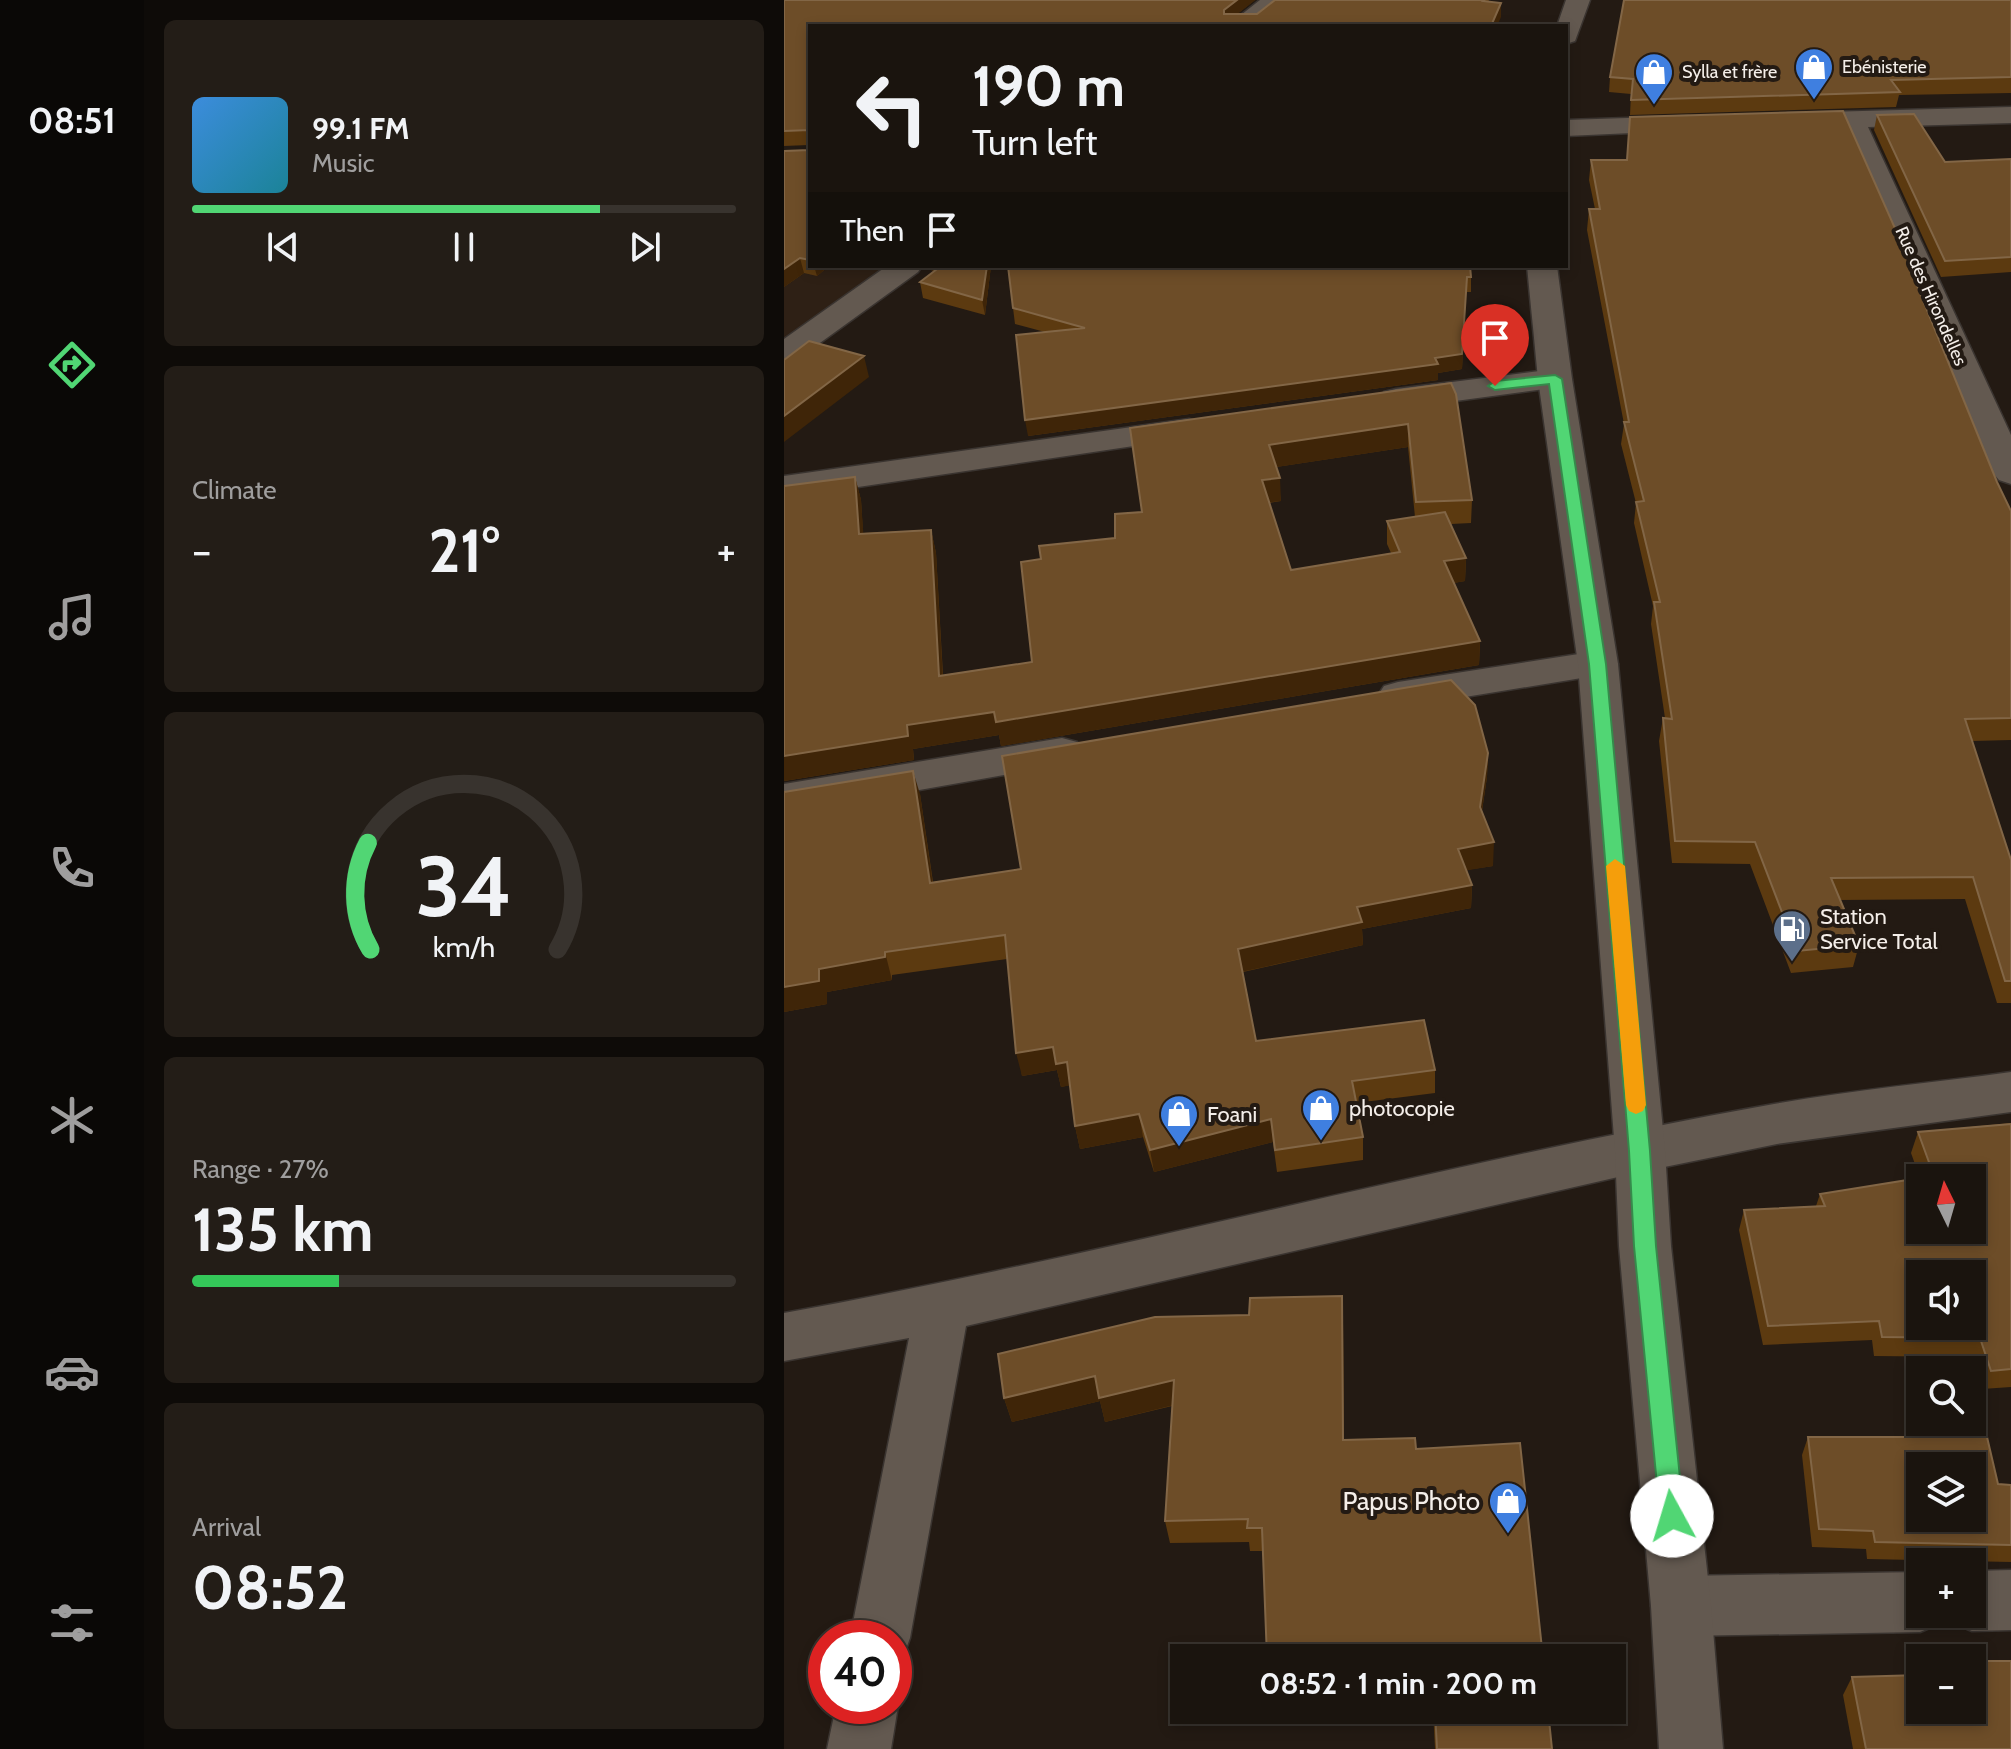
<!DOCTYPE html>
<html lang="en">
<head>
<meta charset="utf-8">
<style>
  body { margin:0; font-family:Cabin,sans-serif; background:#231d17; color:#f1f3f6; height:100vh; display:flex; flex-direction:column; font-size:30px; white-space:nowrap }
  * { box-sizing:border-box; margin:0 }
  p { font-size:26px; color:#9f9e9e }
  .icon { flex:none; width:44px; height:44px; fill:none; stroke:currentColor; stroke-width:2; stroke-linecap:round; stroke-linejoin:round }
  .map { position:relative; flex:1; overflow:hidden }
  .side { display:flex; flex-direction:column; gap:20px; padding:20px; background:#0e0b08; width:640px }
  .side>* { flex:none }
  .top-card { position:absolute; left:24px; top:24px; width:760px; height:244px; border-radius:0px; box-shadow:0 4px 12px #0003,0 0 0 2px #38332e; background:#1a140e; color:#f1f3f6; overflow:hidden }
  .needle { width:52px; rotate:355deg }
  .tools { position:absolute; left:1122px; top:1164px; display:grid; gap:16px }
  .tools a { display:grid; place-items:center; width:80px; height:80px; border-radius:0px; background:#1a140e; box-shadow:0 4px 12px #0003,0 0 0 2px #38332e; font-size:40px }
  .speed { position:absolute; left:24px; top:1620px; display:flex; gap:16px; font-size:40px; font-weight:700; text-align:center }
  .speed>* { display:grid; place-content:center; width:104px; height:104px; border-radius:50%; background:#1a140e; box-shadow:0 4px 12px #0003,0 0 0 2px #38332e; line-height:1 }
  .speed .limit { border:12px solid #d22; background:#fff; color:#111 }
  .pin { position:absolute; display:grid; place-items:center; width:68px; height:68px; color:#fff; margin:-82px -34px; border-radius:50% 50% 50% 0; rotate:-45deg; box-shadow:0 0 8px #0007 }
  .pin .icon { rotate:45deg }
  .me { position:absolute; width:88px; margin:-44px; rotate:354deg; stroke-linejoin:round; filter:drop-shadow(0 0 6px #0008) }
  .turn { display:flex; align-items:center; gap:28px; height:168px; padding:0 32px; font-size:36px }
  .turn .icon { width:104px; height:104px; stroke-width:2.5 }
  .turn b { display:block; font-size:56px; line-height:68px }
  .then { display:flex; align-items:center; height:76px; padding:0 32px; background:#0003; gap:16px; font-size:30px }
  .big { font-size:60px; font-weight:700; line-height:1.1 }
  .side .widget { flex:1; display:flex; flex-direction:column; justify-content:center; gap:12px; min-width:0; padding:0 28px; border-radius:12px; background:#231d17 }
  .side .dial { align-items:center; gap:0 }
  .dial svg { height:208px; overflow:visible; fill:none; stroke:#38332e; stroke-width:7; stroke-linecap:round; text-anchor:middle }
  .dial text { fill:#f1f3f6; stroke:none }
  .song { display:flex; align-items:center; gap:24px }
  .cover { width:96px; height:96px; border-radius:12px; background:linear-gradient(135deg,hsl(210 70% 55%),hsl(190 70% 35%)) }
  .played { height:8px; border-radius:4px; background:linear-gradient(90deg,#51d674 75%,#38332e 75%) }
  .keys { display:flex; justify-content:space-around; direction:ltr }
  .heat { display:flex; justify-content:space-between; align-items:center; font-size:44px; direction:ltr }
  .charge { height:12px; border-radius:6px; background:linear-gradient(90deg,#34c759 27%,#38332e 0) }
  .trip { position:absolute; left:386px; top:1644px; width:456px; height:80px; border-radius:0px; background:#1a140e; box-shadow:0 4px 12px #0003,0 0 0 2px #38332e; font-weight:700; line-height:80px; text-align:center }
  main { display:flex; flex:1; min-height:0 }
  .menu { display:flex; flex-direction:column; width:144px; justify-content:space-around; align-items:center; background:#0a0806; color:#9f9e9e }
  .menu .icon { width:56px; height:56px }
  .menu .active { color:#51d674 }
  .menu b { font-size:36px; color:#f1f3f6 }
  .map>svg:first-child { display:block }
  .built { fill:#2e2015 }
  .lines { fill:none; stroke-linecap:round; stroke-linejoin:round }
  .minor-casing { stroke:#3a3430; stroke-width:3 }
  .tertiary-casing { stroke:#3a3430; stroke-width:3 }
  .minor { fill:#635950; fill-rule:evenodd }
  .tertiary { fill:#635950; fill-rule:evenodd }
  .wall { fill:#5c3a10; fill-rule:evenodd }
  .shaded-wall { fill:#3f2508 }
  .building { fill:#6d4d28; stroke:#826646; stroke-width:2; fill-rule:evenodd }
  .route { fill:#51d674; stroke:#358b4b; stroke-width:2 }
  .slow { fill:#f59e0b }
  .labels { text-anchor:middle; stroke-width:8; stroke-linejoin:round; paint-order:stroke }
  .far-poi-label { font-size:18px; fill:#f4eee9; stroke:#231a13; text-anchor:start }
  .far-street-label { font-size:18px; fill:#f4eee9; stroke:#231a13 }
  .poi-label { font-size:22px; fill:#f4eee9; stroke:#231a13; text-anchor:start }
  .near-poi-label { font-size:26px; fill:#f4eee9; stroke:#231a13; text-anchor:end }
</style>
</head>
<body>
<main>
<nav class="menu">
<b>08:51</b>
<svg class="icon active" aria-label="directions" viewBox="0 0 24 24"><path d="M12 3l9 9-9 9-9-9zM9 14v-3h6M13 9l2 2-2 2"/></svg>
<svg class="icon" aria-label="music" viewBox="0 0 24 24"><path d="M9 18V5l10-2v13"/><circle cx="6" cy="18" r="3"/><circle cx="16" cy="16" r="3"/></svg>
<svg class="icon" aria-label="phone" viewBox="0 0 24 24"><path d="M5 4h4l2 5-3 2q2 4 5 5l2-3 5 2v4C11 20 4 13 5 4z"/></svg>
<svg class="icon" aria-label="climate" viewBox="0 0 24 24"><path d="M12 3v18M4 7l16 10M4 17L20 7"/></svg>
<svg class="icon" aria-label="car" viewBox="0 0 24 24"><path d="M5 17H2v-5l4-1 3-4h7l3 4 3 1v5h-3M9 17h6M6 11h13"/><circle cx="7" cy="17" r="2"/><circle cx="17" cy="17" r="2"/></svg>
<svg class="icon" aria-label="filters" viewBox="0 0 24 24"><path d="M4 7h16M4 17h16"/><circle cx="9" cy="7" r="2"/><circle cx="15" cy="17" r="2"/></svg>
</nav>
<section class="side">
<div class="widget">
<div class="song"><i class="cover"></i><div><b>99.1 FM</b><p>Music</p></div></div>
<div class="played"></div>
<div class="keys"><svg class="icon" aria-label="previous" viewBox="0 0 24 24"><path d="M18 5L8 12l10 7zM5 5v14"/></svg><svg class="icon" aria-label="pause" viewBox="0 0 24 24"><path d="M8 5v14M16 5v14"/></svg><svg class="icon" aria-label="next" viewBox="0 0 24 24"><path d="M6 5l10 7-10 7zM19 5v14"/></svg></div>
</div>
<div class="widget"><p>Climate</p>
<div class="heat"><a>−</a><b class="big">21°</b><a>+</a></div>
</div>
<div class="widget dial"><svg viewBox="0 0 100 80">
<path d="M14 69A42 42 0 1 1 86 69"/>
<path d="M14 69A42 42 0 0 1 13 28" stroke="#51d674"/>
<text x="50" y="56" font-size="32" font-weight="700">34</text>
<text x="50" y="72" font-size="11">km/h</text>
</svg></div>
<div class="widget"><p>Range · 27%</p><b class="big">135 km</b><div class="charge"></div></div>
<div class="widget"><p>Arrival</p><b class="big">08:52</b></div>
</section>
<div class="map">
<svg width="1227" height="1749" viewBox="0 0 1227 1749">
  <rect width="100%" height="100%" fill="#231a13"/>
  <path class="built" d="M0,166L26,266H120L0,358Z"/>
  <g class="lines">
    <defs>
      <path id="minor" d="M476,0H504L472,26H443Z
        M1227,107V123L1084,127L1227,435V484L1215,480L1209,473L1057,128L994,127L990,121L994,115L1004,113Z
        M904,116L914,118L918,124L914,130L782,136V120Z
        M103,266H138L134,272L11,361L0,364V339Z
        M771,369L783,372L788,379L783,386L612,409L600,406L595,399L600,392L612,389Z
        M405,419L417,422L422,429L417,436L0,498V476Z
        M814,651L828,655L834,664L828,673L614,708L600,704L594,695L600,686L614,682Z
        M278,738L293,742L299,752L293,762L0,814V784Z
        M1227,1072V1112L993,1144L856,1172L182,1326L126,1638L118,1660L110,1663V1638H66L125,1338L0,1361V1313C332,1253 658,1163 990,1104C1068,1090 1148,1083 1227,1072Z
        M1227,1570V1630L1188,1631L1167,1622L1163,1614H1188V1571Z
        M1136,1572V1614H1161L1157,1623L1136,1632L897,1636L876,1627L867,1606L876,1585L897,1576Z
        M110,1696L114,1706L107,1749H43L52,1706H110Z"/>
      <path id="tertiary" d="M782,0H806L791,41L782,44V26H773Z
        M743,266H773L788,379L834,664L881,1151L887,1246L927,1606L939,1749H875L867,1606L835,1246L831,1151L794,664L754,379Z"/>
    </defs>
    <use href="#minor" class="minor-casing"/>
    <use href="#tertiary" class="tertiary-casing"/>
    <use href="#minor" class="minor"/>
    <use href="#tertiary" class="tertiary"/>
  </g>
  <path class="wall" d="M0,0H471L453,14H473L491,0H705L704,2L717,3V17L26,26V266H45L33,276L20,273L0,287V151L25,150V145L0,146Z
    M1227,0V93L1115,95L1112,107L846,115L847,94L825,92L826,77Z
    M1093,115L1161,162L1227,159V272L1157,277L1090,130Z
    M807,160L1133,278L1132,283L1213,482L1227,511V740L1188,741L1227,860V1003H1213L1181,899L1056,900L1075,945L1069,967L1007,973L966,864L888,863L875,741L879,718H881L867,624L869,606L850,523L852,503L837,444L840,424L803,230L805,209H811L805,180Z
    M139,266H207L201,315L139,298L136,282L150,271L140,268Z
    M687,277V292H682L678,369L654,373V380L244,436L261,332L231,324L229,308Z
    M667,383L688,500L687,523L667,524L682,558L681,581L669,583L696,641L695,665L217,746L215,735L129,749L130,760L0,781L71,477L77,500L79,533L147,530L152,553L159,675L248,662L257,559L331,538L358,512L346,428ZM624,447L631,517L603,521V544L607,553L507,570L485,503L497,501L492,467Z
    M704,753L703,777L698,811L709,866L682,870L688,885L687,908L578,929L579,945L459,972L472,1041L651,1070V1093L572,1103L579,1137V1160L493,1172L489,1142L370,1172L359,1137L296,1149L291,1126L286,1085L277,1087L273,1070L238,1076L223,959L108,975V980L43,992V1004L0,1012V792L136,794L149,882L237,869Z
    M1227,1123V1387L1198,1389L1188,1357L1090,1356L1088,1340L979,1345L955,1230L960,1210L1032,1206L1036,1194L1136,1178L1127,1153L1134,1132Z
    M559,1321L560,1440L632,1449L759,1658H483L479,1551H466L465,1542L386,1543L381,1521L388,1406L321,1422L316,1401L228,1422L220,1398Z
    M1024,1437L1214,1484L1227,1485V1562L1083,1559L1082,1549L1028,1547L1018,1455Z
    M1068,1677L1227,1749H1069L1059,1695Z
    M649,1710H764L768,1749H651Z"/>
  <path class="shaded-wall" d="M453,0H471L441,24L440,10Z
    M717,3V17L713,26H707Z
    M16,258L20,273L0,287V269Z
    M30,266H45L33,276Z
    M203,266H207L201,315L198,300Z
    M683,277L678,369L654,373V380L244,436L241,420L651,358Z
    M80,356L85,377L0,442V416Z
    M624,424V447L486,468L485,445Z
    M71,477L77,500L81,557L75,534Z
    M496,478L497,501L479,503L478,480Z
    M147,530L152,553L160,699L155,676Z
    M682,558L681,581L659,585L660,561Z
    M696,641L695,665L217,746L215,735L129,749L130,760L0,781V756L123,725Z
    M704,753L703,777L695,830L696,807Z
    M129,771L136,794L152,906L146,883Z
    M710,842L709,866L673,872L674,849Z
    M688,885L687,908L578,929L579,945L457,972L454,949L573,907Z
    M101,952L108,980L43,992V1004L0,1012V987L35,969Z
    M269,1047L283,1062L288,1085L277,1087L273,1070L238,1076L232,1053Z
    M355,1114L359,1137L296,1149L291,1126Z
    M487,1119L489,1142L370,1172L366,1150Z
    M558,1296L559,1321L560,1464L559,1440Z
    M311,1376L390,1380L394,1404L321,1422L316,1401L228,1422L220,1398Z"/>
  <path class="building" d="M0,0H453L440,10V14H473L491,0H700L699,1L717,3L707,26H26V260L16,258L0,269V151L25,150V130L0,131Z
    M840,0H1227V77L1107,80L1116,92L847,100L849,79L826,77Z
    M1059,111L1133,278H1130L1213,482L1227,511V718L1181,719L1227,860V981H1221L1189,877L1047,878L1075,945L1013,951L971,842L891,841L879,718L888,719L870,602H876L852,502L860,501L840,422H845L805,209H816L807,160H843L846,117Z
    M1130,114L1161,162L1227,159V257L1161,261L1093,115Z
    M157,266H203L198,300L136,282Z
    M224,266H686L687,277H683L678,354L651,358L654,364L241,420L232,335L301,328L229,308Z
    M25,341L80,356L0,416V360Z
    M667,383L672,394L688,500L632,502L624,424L485,445L496,478L478,480L507,570L616,552L603,521L661,512L682,558L660,561L696,641L212,722L210,712L123,725L124,736L0,756V486L71,477L75,534L147,530L155,676L248,662L237,562L257,559L255,546L331,538V514L358,512L346,428Z
    M667,680L691,705L704,753L696,807L710,842L674,849L688,885L573,907L578,922L454,949L472,1041L640,1020L651,1070L568,1081L579,1137L491,1150L487,1119L366,1150L355,1114L291,1126L283,1062L272,1064L269,1047L232,1053L221,935L101,952V957L35,969V981L0,987V792L129,771L146,883L237,869L218,756Z
    M1227,1124V1369L1207,1371L1196,1338L1098,1337L1095,1321L984,1326L960,1210L1041,1206L1036,1194L1136,1178V1230H1188V1178H1139L1150,1176L1134,1132ZM1136,1274H1188V1326H1136Z
    M558,1296L559,1440L631,1438L632,1449L736,1443L759,1658H647V1648L524,1658H483L478,1528H463L464,1519L381,1521L390,1380L315,1398L311,1376L220,1398L214,1354L371,1317L465,1315L466,1298Z
    M1024,1437H1203L1214,1484L1227,1485V1545L1091,1542L1089,1531L1035,1529ZM1136,1466H1188V1518H1136Z
    M1188,1661H1227V1749H1082L1068,1677L1136,1675V1710H1188Z
    M651,1710H764L768,1749H653Z"/>
  <path class="route" d="M771,375L778,379L822,664L866,1151L872,1246L900,1516L896,1524L888,1528L879,1524L876,1516L850,1246L845,1151L805,664L765,384L711,390L704,386L711,381Z"/>
  <path class="slow" d="M831,859L841,866L862,1105L859,1111L852,1114L845,1111L842,1105L822,866Z"/>
  <defs>
    <symbol id="shop-pin" viewBox="-11 -11 22 30"><path d="M0 17L-7.5 6A9.5 9.5 0 1 1 7.5 6Z" fill="#3f7fe0" stroke="#231a13"/><path d="M-5-2.5h2.3a2.7 3.5 0 0 1 5.4 0H5L5.5 6h-11ZM-1.5-2.5h3a1.5 2.3 0 0 0-3 0Z" fill="#fff"/></symbol>
    <symbol id="fuel-pin" viewBox="-11 -11 22 30"><path d="M0 17L-7.5 6A9.5 9.5 0 1 1 7.5 6Z" fill="#5c6f8a" stroke="#231a13"/><path d="M-5.5-6h7V0h2V4h1.3V-2.5L3-4.5l.8-.8L6-3V5H2.5V1h-1V6h-7ZM-4.2-4.7v3.2H.2V-4.7Z" fill="#fff"/></symbol>
  </defs>
  <g fill-rule="evenodd">
    <use href="#shop-pin" x="1008" y="45" width="44" height="60"/>
    <use href="#shop-pin" x="848" y="50" width="44" height="60"/>
    <use href="#fuel-pin" x="986" y="907" width="44" height="60"/>
    <use href="#shop-pin" x="515" y="1086" width="44" height="60"/>
    <use href="#shop-pin" x="373" y="1092" width="44" height="60"/>
    <use href="#shop-pin" x="702" y="1479" width="44" height="60"/>
  </g>
  <g class="labels">
    <g class="far-poi-label">
      <text x="1058" y="73">Ebénisterie</text>
      <text x="898" y="78">Sylla et frère</text>
    </g>
    <g class="far-street-label">
      <text transform="translate(1147 296) rotate(66)" y="6">Rue des Hirondelles</text>
    </g>
    <g class="poi-label">
      <text x="1036" y="924">Station<tspan x="1036" dy="25">Service Total</tspan></text>
      <text x="565" y="1116">photocopie</text>
      <text x="423" y="1122">Foani</text>
    </g>
    <g class="near-poi-label">
      <text x="696" y="1510">Papus Photo</text>
    </g>
  </g>
</svg>
<div class="tools">
<a><svg class="needle" viewBox="-14 -14 28 28"><path d="M0-13l5 13h-10z" fill="#e53935"/><path d="M0 13l5-13h-10z" fill="#9f9e9e"/></svg></a>
<a><svg class="icon" aria-label="sound" viewBox="0 0 24 24"><path d="M4 9h4l5-4v14l-5-4H4zM17 9q2 3 0 6"/></svg></a>
<a><svg class="icon" aria-label="search" viewBox="0 0 24 24"><circle cx="10" cy="10" r="6"/><path d="M15 15l6 6"/></svg></a>
<a><svg class="icon" aria-label="layers" viewBox="0 0 24 24"><path d="M12 4l9 5-9 5-9-5zM3 14l9 5 9-5"/></svg></a>
<a>+</a>
<a>−</a>
</div>
<div class="speed"><div class="limit">40</div></div>
<div class="pin" style="left:711px;top:386px;background:#d93025"><svg class="icon" aria-label="arrive" viewBox="0 0 24 24"><path d="M6 21V4h12l-3 4 3 4H6"/></svg></div>
<svg class="me" style="left:888px;top:1516px" viewBox="-20 -20 40 40"><circle r="19" fill="#fff"/><path d="M0-13L10 11 0 6-10 11z" fill="#51d674"/></svg>
<div class="trip">08:52 · 1 min · 200 m</div>
<div class="top-card">
<div class="turn"><svg class="icon" aria-label="left" viewBox="0 0 24 24"><path d="M17 20v-9H6M10 6l-5 5 5 5"/></svg><div><b>190 m</b>Turn left</div></div>
<div class="then">Then<svg class="icon" aria-label="arrive" viewBox="0 0 24 24"><path d="M6 21V4h12l-3 4 3 4H6"/></svg></div>
</div>
</div>
</main>
</body>
</html>
